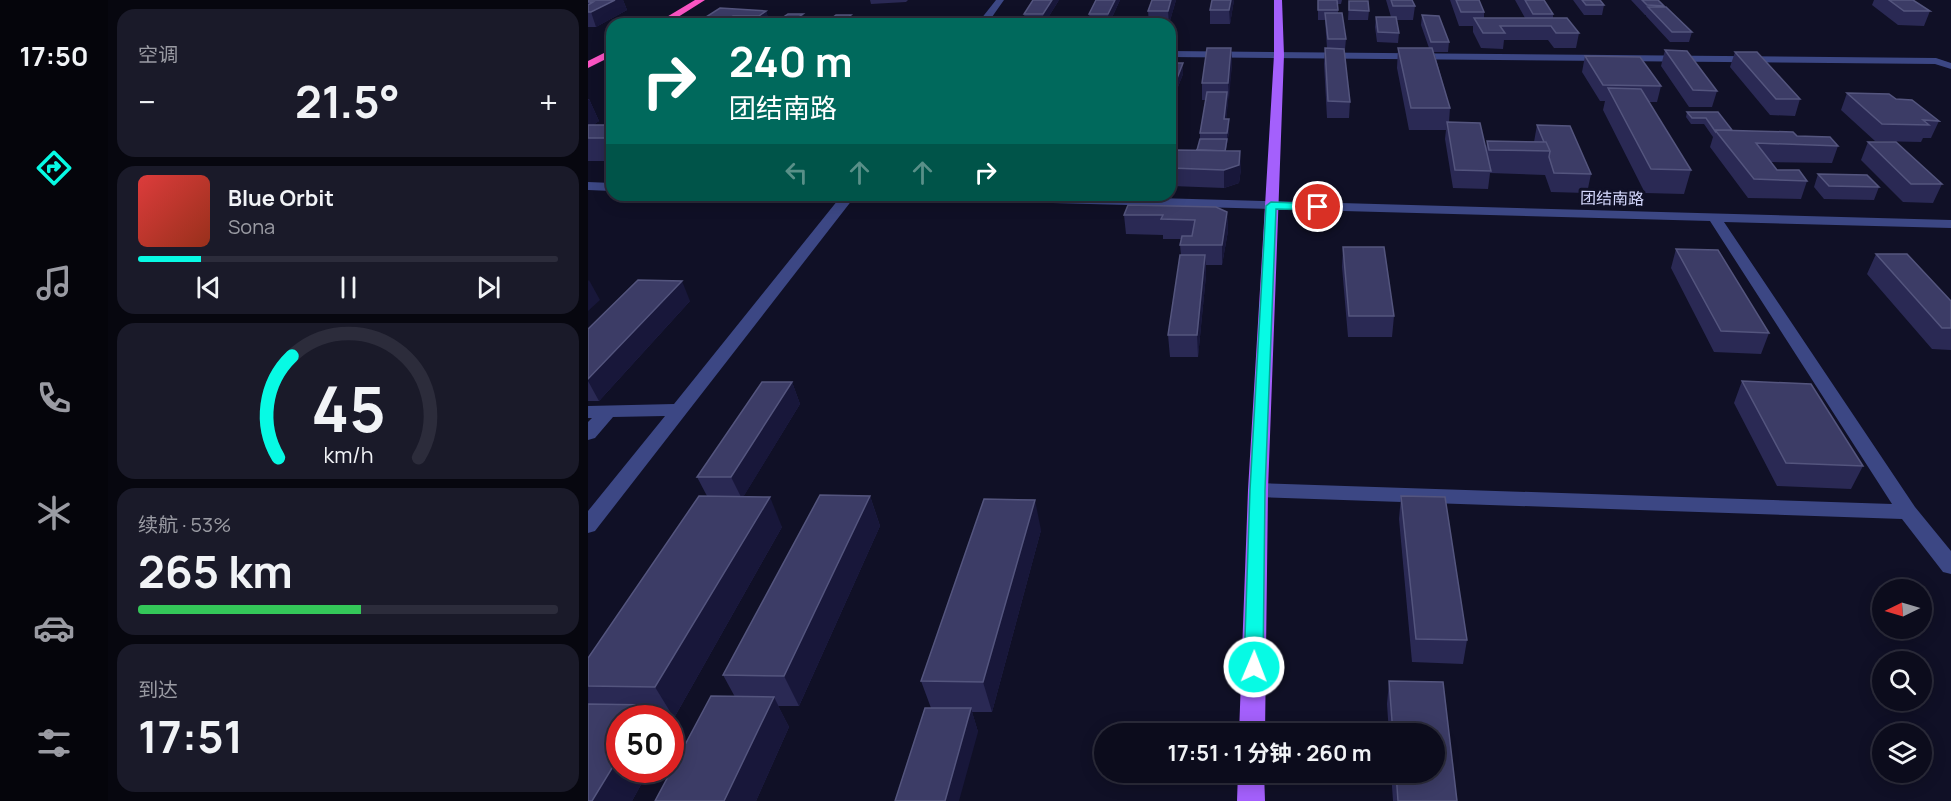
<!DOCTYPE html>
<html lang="zh">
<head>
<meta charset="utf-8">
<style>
  body { margin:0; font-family:Manrope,"Noto Sans SC",sans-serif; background:#1a1a29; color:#f1f3f6; height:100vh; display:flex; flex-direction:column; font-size:22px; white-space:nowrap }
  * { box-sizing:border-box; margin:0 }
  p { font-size:20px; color:#9a9ba3 }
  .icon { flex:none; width:33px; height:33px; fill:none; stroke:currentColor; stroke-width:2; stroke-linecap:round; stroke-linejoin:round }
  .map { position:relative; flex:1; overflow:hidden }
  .sheet { display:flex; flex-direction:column; gap:9px; padding:9px; background:#07070f; width:480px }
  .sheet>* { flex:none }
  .guide { position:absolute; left:18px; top:18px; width:570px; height:183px; border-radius:18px; box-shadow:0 3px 15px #0003,0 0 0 2px #2c2c3b; background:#00695c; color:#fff; overflow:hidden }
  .needle { width:39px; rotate:265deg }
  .controls { position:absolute; left:1284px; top:579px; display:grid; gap:12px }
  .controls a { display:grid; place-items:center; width:60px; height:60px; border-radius:50%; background:#0c0c1c; box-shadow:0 3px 15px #0003,0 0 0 2px #2c2c3b; font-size:30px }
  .speed { position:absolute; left:18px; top:705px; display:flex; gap:12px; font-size:30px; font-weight:700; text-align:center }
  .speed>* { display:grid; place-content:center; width:78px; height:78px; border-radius:50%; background:#0c0c1c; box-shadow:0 3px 15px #0003,0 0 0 2px #2c2c3b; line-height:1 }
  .speed .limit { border:9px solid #d22; background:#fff; color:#111 }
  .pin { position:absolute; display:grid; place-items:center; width:51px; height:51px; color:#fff; margin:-26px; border:3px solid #fff; border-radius:50%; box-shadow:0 2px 6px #0007 }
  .me { position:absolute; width:66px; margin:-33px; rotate:1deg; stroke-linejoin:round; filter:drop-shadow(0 0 4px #0008) }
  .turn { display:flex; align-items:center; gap:21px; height:126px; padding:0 24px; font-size:27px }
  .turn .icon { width:78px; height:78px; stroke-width:2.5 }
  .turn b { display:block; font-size:42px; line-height:51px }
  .lanes { display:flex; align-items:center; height:57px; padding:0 24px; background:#0003; justify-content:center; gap:30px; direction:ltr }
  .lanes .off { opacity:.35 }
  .big { font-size:45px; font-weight:700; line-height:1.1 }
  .sheet .tile { flex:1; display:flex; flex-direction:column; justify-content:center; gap:9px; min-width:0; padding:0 21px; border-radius:18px; background:#1a1a29 }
  .sheet .dial { align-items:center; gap:0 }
  .dial svg { height:156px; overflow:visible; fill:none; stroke:#2c2c3b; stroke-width:7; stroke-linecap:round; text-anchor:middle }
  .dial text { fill:#f1f3f6; stroke:none }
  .song { display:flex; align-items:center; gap:18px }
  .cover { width:72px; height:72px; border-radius:9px; background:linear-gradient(135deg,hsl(0 70% 55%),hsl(10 70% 35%)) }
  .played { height:6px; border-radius:3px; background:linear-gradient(90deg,#07fae4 15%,#2c2c3b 15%) }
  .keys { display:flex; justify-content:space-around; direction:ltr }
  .heat { display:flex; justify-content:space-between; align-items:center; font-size:33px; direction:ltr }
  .charge { height:9px; border-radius:4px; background:linear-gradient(90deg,#34c759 53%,#2c2c3b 0) }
  .trip { position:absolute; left:506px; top:723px; width:351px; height:60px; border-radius:30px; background:#0c0c1c; box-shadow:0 3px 15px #0003,0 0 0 2px #2c2c3b; font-weight:700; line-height:60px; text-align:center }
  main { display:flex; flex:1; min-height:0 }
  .tabs { display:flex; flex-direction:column; width:108px; justify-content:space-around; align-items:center; background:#05050b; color:#9a9ba3 }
  .tabs .icon { width:42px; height:42px }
  .tabs .active { color:#07fae4 }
  .tabs b { font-size:27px; color:#f1f3f6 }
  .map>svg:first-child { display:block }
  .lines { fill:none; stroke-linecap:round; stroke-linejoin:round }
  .minor { fill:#3c4784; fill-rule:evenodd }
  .major { fill:#a460fc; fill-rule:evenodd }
  .highway { fill:#fb54c4; fill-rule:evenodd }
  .wall { fill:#2a2954 }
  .shaded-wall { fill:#18173a }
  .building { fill:#3c3c66; stroke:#54557e; stroke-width:1.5 }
  .route { fill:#07fae4; stroke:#05a294; stroke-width:1.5 }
  .labels { text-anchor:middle; stroke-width:6; stroke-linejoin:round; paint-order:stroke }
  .far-street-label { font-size:16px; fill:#d6d9fe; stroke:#101026 }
</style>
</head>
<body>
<main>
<nav class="tabs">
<b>17:50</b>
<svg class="icon active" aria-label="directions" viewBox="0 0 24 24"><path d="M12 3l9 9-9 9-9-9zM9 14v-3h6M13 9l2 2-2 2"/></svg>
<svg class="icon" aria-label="music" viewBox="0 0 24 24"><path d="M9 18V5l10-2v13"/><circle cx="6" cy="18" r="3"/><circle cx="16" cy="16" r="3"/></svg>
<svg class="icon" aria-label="phone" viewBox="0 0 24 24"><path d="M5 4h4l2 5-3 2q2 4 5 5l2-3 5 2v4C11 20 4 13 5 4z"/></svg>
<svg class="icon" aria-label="climate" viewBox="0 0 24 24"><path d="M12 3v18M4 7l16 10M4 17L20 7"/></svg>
<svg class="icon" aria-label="car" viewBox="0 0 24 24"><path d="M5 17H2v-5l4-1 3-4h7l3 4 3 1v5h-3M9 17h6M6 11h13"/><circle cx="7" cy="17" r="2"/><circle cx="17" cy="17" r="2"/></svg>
<svg class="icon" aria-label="filters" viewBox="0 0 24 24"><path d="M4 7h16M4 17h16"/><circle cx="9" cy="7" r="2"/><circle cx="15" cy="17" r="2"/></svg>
</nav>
<section class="sheet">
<div class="tile"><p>空调</p>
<div class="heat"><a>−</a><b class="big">21.5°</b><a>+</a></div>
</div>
<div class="tile">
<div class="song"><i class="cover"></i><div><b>Blue Orbit</b><p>Sona</p></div></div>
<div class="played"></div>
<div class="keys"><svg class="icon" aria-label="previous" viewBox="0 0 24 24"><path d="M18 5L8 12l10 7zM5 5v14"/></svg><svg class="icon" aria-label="pause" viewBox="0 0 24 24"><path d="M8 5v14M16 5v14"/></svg><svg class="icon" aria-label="next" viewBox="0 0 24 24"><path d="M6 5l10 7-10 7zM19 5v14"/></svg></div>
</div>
<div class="tile dial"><svg viewBox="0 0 100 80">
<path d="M14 69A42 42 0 1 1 86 69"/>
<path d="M14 69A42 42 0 0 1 21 17" stroke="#07fae4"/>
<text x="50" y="56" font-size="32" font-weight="700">45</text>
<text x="50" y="72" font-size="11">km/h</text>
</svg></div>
<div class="tile"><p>续航 · 53%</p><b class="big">265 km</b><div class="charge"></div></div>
<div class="tile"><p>到达</p><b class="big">17:51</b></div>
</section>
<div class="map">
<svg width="1363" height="801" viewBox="0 0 1363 801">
  <rect width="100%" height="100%" fill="#101026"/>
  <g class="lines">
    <path class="minor" d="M408,0H416L399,24H389Z
      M582,51L1348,58L1363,63V69L1347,64L582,57Z
      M0,182L24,183V191L0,190Z
      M254,195H268L7,531L0,533V511L77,416L25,417L7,438L0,440V422L4,418H0V406L86,404Z
      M313,195H463L1363,220V228L1136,222L1327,507L1363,551V574L1355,572L1314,519L670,497L663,495L660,490L663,485L670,483L1304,504L1122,221L320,199Z"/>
    <path class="major" d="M686,0H694L696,55L680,490L677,734H651L660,490L686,55Z
      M650,772H676L677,801H649Z"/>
    <path class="highway" d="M107,0H117L79,24H67Z
      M24,49V56L0,68V61Z"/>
  </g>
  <path class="wall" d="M0,0H35L39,10L8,27H0Z
    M282,0H320L318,2L283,4Z
    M471,0L456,24H437L436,14Z
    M508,0H532L521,24H502L501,14Z
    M564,0H588L581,24H561L560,11Z
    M646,0L642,24H622V10Z
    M730,0H754L753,4H750V13L758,39L757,49H756L762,102L761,118H739L736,64L737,48H739L737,20H730Z
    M798,0H824L827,6L825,20H809L811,33L810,43L789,42L787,27L788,17H803Z
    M862,0H891L896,12V18H937L927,0H956L965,14V18L991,33L988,48H966L960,40H916L915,49L893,48L885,32V26H871Z
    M985,0H1012L1016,5L1014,15H996Z
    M1043,0H1070L1076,6V7L1104,32L1101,42H1082L1058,16V15H1057Z
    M1286,0H1325L1342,11L1336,26L1310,25L1284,5Z
    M761,1L781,11L780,20H760Z
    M132,8L178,11L182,24H107Z
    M834,15L861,42L860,52H846L862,108L861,122L898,149L899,141L946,142L949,125L1003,174L999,193L963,192L957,175L902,173L900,189L865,188L857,139L858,130H821L809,68L810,48H841L833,25Z
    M643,48L644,64L638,119H641V131L638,151L653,169L651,183L636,188L584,186L583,168L609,150L612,139V133L618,100H614V83Z
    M1077,50L1129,91L1124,107H1101L1073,66Z
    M1147,52L1212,99L1207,116L1182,115L1142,67Z
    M997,56L1073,86L1069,102H1061L1103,170L1096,194L1057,193L1015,110L1017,101H1012L994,72Z
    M582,63L595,74L588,92H582Z
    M24,78V89L20,80Z
    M1259,93L1308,99L1351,121L1343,138H1335L1333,142L1287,141L1253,110Z
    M0,99H1L11,121L5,125H24V161H0Z
    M1099,112H1130L1144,130L1209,136L1250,146L1244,163L1182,162L1189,170L1219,181L1213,199L1160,198L1122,147L1125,137L1116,124H1103L1098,117Z
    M1280,142L1354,184L1345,203L1315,202L1273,160Z
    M1230,174L1291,187L1286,200L1236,199L1226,187Z
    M639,212L640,231L634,265H618V275L610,357H582L580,335L593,255L592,245L593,239H575V235L538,234L536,215Z
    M755,247L806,316L804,337H760L754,267Z
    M1088,249L1181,333L1173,354L1126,352L1083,268Z
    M1288,254L1363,301V350L1344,349L1279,274Z
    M102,301L11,401H0V329Z
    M1154,381L1275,466L1263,489L1189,486L1146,403Z
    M204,382L212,404L155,497L194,527L86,718H32V770H61L44,801H0V658L119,496L109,477Z
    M282,496L292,526L211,706H190L201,727L168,801H67L147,697L135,675Z
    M813,496L879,640L875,664L824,662L811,519Z
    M453,530L404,712H384L390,732L343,708L333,681Z
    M801,681L855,682L869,801H805L803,772H846V734H801L799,704Z"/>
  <path class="shaded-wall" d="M27,0H35L39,10L8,27L3,12Z
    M464,0H471L456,24L455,14Z
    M527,0H532L521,24L520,14Z
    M583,0H588L581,24L580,11Z
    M643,0H646L642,24L641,10Z
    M178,11L182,24H173L171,16Z
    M215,14L217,24H200Z
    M263,15L265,24H252Z
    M145,16L147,24H132Z
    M643,48L644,64L641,100L640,83Z
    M595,63V74L588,92V81Z
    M639,92L640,103L637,131L636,119Z
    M1,99L11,121L0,129V100Z
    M641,119V131L639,145V133Z
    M652,151L653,169L651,183L636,188V170Z
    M639,212L640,231L634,265V245Z
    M617,255L618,275L610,357L609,335Z
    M1,280L12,300L0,311V281Z
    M94,281L102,301L11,401L0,381V379Z
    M204,382L212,404L154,499L143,477Z
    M282,496L292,526L211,706L196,676Z
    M182,497L194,527L86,718L67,687Z
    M447,500L453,530L404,712L395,682Z
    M186,697L201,727L168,801H136Z
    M61,705L70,718H53Z
    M383,708L390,732L371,801H357Z
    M32,755V770H61L44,801H4Z"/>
  <path class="building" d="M0,0H27L3,12H0V5L5,2H0Z
    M445,0H464L455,14H436Z
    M508,0H527L520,14H501Z
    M564,0H583L580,11H560Z
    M624,0H643L641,10H622Z
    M730,0H749L750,10H730Z
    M803,0H824L827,6H805Z
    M868,0H891L896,12H873Z
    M937,0H956L965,14H945Z
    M994,0H1012L1016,5H998Z
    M1054,0H1070L1076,6L1059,5Z
    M1301,0H1325L1342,11H1316Z
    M761,1H780L781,11L761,10Z
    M1060,7H1078L1104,32H1084Z
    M132,8L178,11L171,16H145L132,24H107Z
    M737,13H754L758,39H740Z
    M200,14H215L200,24H185Z
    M248,15H263L252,24H236Z
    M834,15L851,16L861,42H843Z
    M788,17H808L811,33L790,32Z
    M886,18H979L991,33H968L963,26H912L917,33H895Z
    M619,48H643L640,83H614Z
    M737,48L756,49L762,102L740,101Z
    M810,48H844L862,108H823Z
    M1077,50L1099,51L1129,91L1105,90Z
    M1147,52H1169L1212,99H1188Z
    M997,56L1052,57L1073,86L1015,85Z
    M582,63H595L588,81H582Z
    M1020,88L1053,89L1103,170L1063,169Z
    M619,92H639L636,119H641L639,133H612Z
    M1259,93L1301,94L1308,99L1324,100L1351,121L1335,120L1341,125L1294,124Z
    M1099,112H1130L1144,130H1127V131L1118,118H1104Z
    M859,122L892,123L903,171L867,170Z
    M0,125H24V138H0Z
    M949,125L982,126L1003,174L966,173L961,157L962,151L958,142H956Z
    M1127,130L1205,132L1209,136L1242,137L1250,146L1168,143L1189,170H1211L1219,181L1166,179Z
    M612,139H639L637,151L609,150Z
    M899,141L958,142L962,151L901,150Z
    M1280,142H1308L1354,184H1323Z
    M589,150L652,151L651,165L636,170L583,168Z
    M1230,174L1279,175L1291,187L1241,186Z
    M540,205L628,207L639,212L634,245H592L594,236H604L607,220L573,219L575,215H536Z
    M755,247H796L806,316H761Z
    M1088,249L1130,250L1181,333L1133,331Z
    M1288,254H1319L1363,301V328H1354Z
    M592,255H617L609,335H580Z
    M50,280L94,281L0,379V329Z
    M1154,381L1223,384L1275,466L1198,463Z
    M174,382H204L143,477H109Z
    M232,495L282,496L196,676L135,675Z
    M111,496L182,497L67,687L0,686V658Z
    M813,496L857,497L879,640L828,639Z
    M396,499L447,500L395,682L333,681Z
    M801,681L855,682L869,801H810L808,772H846V734H805Z
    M123,696L186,697L136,801H67Z
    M0,704L61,705L53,718H32V755L4,801H0Z
    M337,708H383L357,801H307Z"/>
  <path class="route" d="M683,202L730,204L735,207L730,210L688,209L677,490L675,667L672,672L666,675L659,672L656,667L662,490L678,206Z"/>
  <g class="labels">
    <g class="far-street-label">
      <text transform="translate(1024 198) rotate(1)" y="6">团结南路</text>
    </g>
  </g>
</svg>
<div class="controls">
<a><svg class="needle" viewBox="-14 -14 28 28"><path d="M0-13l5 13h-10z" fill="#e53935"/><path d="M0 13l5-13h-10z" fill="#9a9ba3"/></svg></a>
<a><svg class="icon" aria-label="search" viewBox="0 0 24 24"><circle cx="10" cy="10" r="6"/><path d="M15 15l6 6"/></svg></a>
<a><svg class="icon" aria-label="layers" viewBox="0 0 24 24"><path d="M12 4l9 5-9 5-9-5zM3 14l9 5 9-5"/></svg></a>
</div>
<div class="speed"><div class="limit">50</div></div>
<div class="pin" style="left:730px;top:207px;background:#d93025"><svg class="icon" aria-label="arrive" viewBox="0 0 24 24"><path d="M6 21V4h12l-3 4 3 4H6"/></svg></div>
<svg class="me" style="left:666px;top:667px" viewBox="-20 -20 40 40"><circle r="17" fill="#07fae4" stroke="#fff" stroke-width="3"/><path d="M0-11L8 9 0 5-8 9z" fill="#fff"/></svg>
<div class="trip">17:51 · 1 分钟 · 260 m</div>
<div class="guide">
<div class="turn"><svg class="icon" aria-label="right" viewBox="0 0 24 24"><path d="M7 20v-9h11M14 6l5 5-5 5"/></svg><div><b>240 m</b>团结南路</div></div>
<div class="lanes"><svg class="icon off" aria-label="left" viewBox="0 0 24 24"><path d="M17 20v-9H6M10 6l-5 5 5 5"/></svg><svg class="icon off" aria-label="ahead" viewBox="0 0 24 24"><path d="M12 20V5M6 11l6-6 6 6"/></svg><svg class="icon off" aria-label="ahead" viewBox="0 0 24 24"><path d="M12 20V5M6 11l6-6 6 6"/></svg><svg class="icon" aria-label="right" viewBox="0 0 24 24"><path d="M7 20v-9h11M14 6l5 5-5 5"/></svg></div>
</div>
</div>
</main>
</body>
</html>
